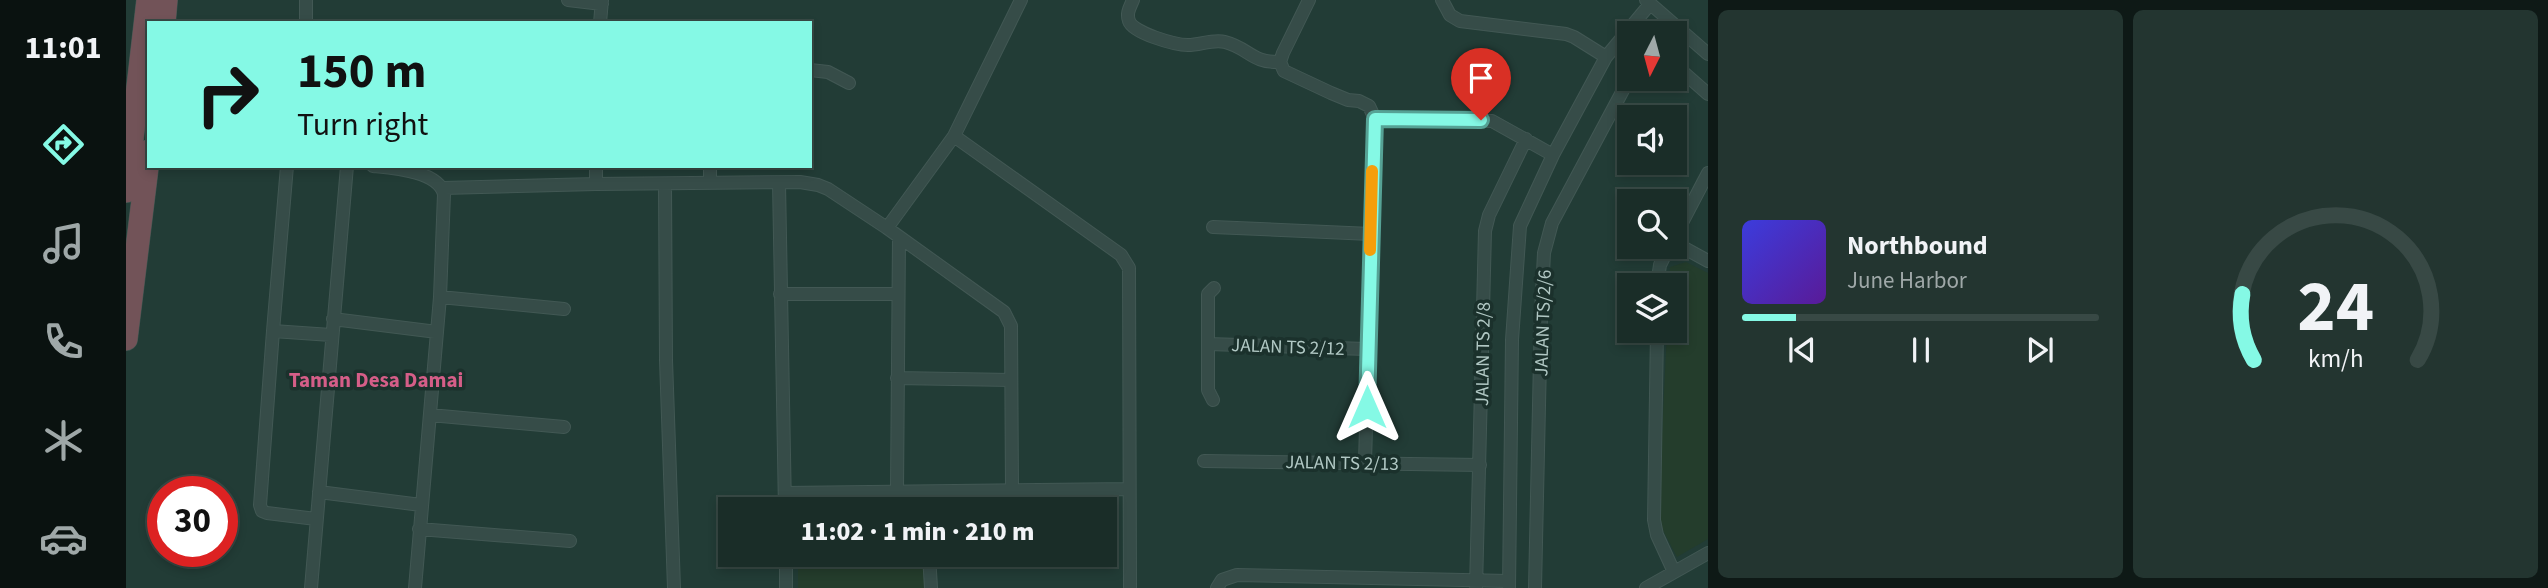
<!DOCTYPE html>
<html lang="en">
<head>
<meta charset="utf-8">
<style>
  body { margin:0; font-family:"Source Sans 3",sans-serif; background:#233530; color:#f1f3f6; height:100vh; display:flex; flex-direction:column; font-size:26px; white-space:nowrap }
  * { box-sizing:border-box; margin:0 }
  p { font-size:23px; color:#9fa8a8 }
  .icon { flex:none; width:38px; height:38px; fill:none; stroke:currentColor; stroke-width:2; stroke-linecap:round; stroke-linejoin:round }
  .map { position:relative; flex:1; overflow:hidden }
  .panel { display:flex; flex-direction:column; gap:10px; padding:10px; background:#0e1916; width:840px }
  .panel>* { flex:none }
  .guide { position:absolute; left:21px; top:21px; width:665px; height:147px; border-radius:0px; box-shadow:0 4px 10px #0003,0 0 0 2px #384945; background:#85f9e5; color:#111; overflow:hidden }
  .needle { width:46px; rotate:186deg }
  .tools { position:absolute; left:1491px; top:21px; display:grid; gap:14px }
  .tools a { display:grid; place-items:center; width:70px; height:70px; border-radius:0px; background:#1a2d28; box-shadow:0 4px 10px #0003,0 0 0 2px #384945; font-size:35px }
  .speed { position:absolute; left:21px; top:476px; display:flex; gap:14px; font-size:35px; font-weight:700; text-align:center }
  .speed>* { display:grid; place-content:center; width:91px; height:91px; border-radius:50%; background:#1a2d28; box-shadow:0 4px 10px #0003,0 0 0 2px #384945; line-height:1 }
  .speed .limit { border:10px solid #d22; background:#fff; color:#111 }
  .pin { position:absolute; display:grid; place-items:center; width:60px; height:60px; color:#fff; margin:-72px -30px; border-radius:50% 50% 50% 0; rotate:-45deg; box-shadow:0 0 7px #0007 }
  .pin .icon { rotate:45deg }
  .me { position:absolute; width:77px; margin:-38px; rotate:0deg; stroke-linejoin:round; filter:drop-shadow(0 0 5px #0008) }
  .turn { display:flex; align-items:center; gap:24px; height:147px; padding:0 35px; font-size:32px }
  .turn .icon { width:91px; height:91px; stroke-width:2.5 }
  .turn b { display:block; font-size:49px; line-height:60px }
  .panel .tile { flex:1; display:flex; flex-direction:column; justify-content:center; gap:10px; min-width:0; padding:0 24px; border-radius:10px; background:#233530 }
  .panel .dial { align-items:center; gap:0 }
  .dial svg { height:182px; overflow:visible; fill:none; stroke:#384945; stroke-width:7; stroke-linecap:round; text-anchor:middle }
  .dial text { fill:#f1f3f6; stroke:none }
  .song { display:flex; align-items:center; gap:21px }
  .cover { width:84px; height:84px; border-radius:10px; background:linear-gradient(135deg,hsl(240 70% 55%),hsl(270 70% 35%)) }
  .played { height:7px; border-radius:4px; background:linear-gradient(90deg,#85f9e5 15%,#384945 15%) }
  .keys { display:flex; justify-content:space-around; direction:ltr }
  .panel .tiles { flex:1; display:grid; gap:10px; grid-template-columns:repeat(2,1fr) }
  .trip { position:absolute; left:592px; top:497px; width:399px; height:70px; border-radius:0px; background:#1a2d28; box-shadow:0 4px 10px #0003,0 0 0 2px #384945; font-weight:800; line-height:70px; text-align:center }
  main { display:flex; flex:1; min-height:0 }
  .tab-bar { display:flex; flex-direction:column; width:126px; justify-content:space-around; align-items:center; background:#0a1210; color:#9fa8a8 }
  .tab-bar .icon { width:49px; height:49px }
  .tab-bar .on { color:#85f9e5 }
  .tab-bar b { font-size:32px; color:#f1f3f6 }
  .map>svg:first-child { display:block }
  .green { fill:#243d2c }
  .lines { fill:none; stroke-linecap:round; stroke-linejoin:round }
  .street-casing { stroke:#425854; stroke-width:14 }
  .highway-casing { stroke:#415752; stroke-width:24 }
  .street { stroke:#364c48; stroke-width:12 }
  .highway { stroke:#725358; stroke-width:23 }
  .route-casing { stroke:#56a295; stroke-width:18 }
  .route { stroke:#85f9e5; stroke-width:12 }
  .slow { stroke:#f59e0b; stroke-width:12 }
  .labels { text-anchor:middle; stroke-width:7; stroke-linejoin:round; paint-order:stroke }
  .street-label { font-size:19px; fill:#b1c8c4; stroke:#1b312c }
  .neighbourhood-label { font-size:21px; font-weight:bold; fill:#d55e88; stroke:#1b312c }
</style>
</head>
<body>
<main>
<nav class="tab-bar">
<b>11:01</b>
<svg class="icon on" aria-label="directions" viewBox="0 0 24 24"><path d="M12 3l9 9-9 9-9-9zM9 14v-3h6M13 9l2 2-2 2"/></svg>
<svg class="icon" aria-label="music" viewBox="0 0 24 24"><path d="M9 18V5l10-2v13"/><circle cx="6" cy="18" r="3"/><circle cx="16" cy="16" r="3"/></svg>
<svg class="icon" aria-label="phone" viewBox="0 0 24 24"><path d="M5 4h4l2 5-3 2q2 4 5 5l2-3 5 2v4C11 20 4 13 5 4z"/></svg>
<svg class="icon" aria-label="climate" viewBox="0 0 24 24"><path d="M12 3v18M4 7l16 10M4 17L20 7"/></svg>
<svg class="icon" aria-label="car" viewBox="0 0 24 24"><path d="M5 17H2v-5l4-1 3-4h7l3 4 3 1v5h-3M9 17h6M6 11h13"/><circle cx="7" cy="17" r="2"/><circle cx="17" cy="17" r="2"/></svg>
</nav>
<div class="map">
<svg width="1582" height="588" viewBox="0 0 1582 588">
  <rect width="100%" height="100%" fill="#223c36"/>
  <path class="green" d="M1560,262L1582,273V539L1551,557L1532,521L1541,331H1549V285H1543L1544,267Z
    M797,501V509H671V502Z
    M672,555H798V588H672Z"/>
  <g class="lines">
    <defs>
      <path id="street" d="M442,0L476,4
        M1007,0C1004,7 1000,13 1003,21C1007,33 1049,45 1062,45C1074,45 1087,39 1099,42C1123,48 1125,63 1154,62
        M1183,0L1157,53L1154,62L1158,71L1205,93L1222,100L1233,101L1243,106L1249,119L1366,121L1427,155
        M1316,0L1324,15L1334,21L1440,34L1448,37L1480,57
        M1520,0L1582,54
        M180,23V0
        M474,23L476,0
        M1549,65L1582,94
        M684,70L702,72L723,83
        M828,136L995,255L1003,268L1004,588
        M161,166L147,331L205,335
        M247,166C267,168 312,171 318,194L314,297L289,588
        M470,166V184
        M584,166V183
        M653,183L659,509
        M539,185L540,360L548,588
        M317,188L470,184L674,182L692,185L702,189L761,228L878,312L885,326L886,490
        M1087,227L1245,234
        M761,228L828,136L895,0
        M1549,236L1582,173
        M1549,243L1582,261
        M1531,285L1534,265L1543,247
        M654,294H770
        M314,297L438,309
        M207,319L311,332
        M147,331L134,505L136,511L141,513L190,519
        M1531,331L1528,520L1531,535L1548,572
        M1082,344L1241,349
        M771,378L885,380
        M1087,400L1082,390V294L1088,288
        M304,415L438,427
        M1078,461L1354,465
        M1239,462L1249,119
        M193,492L295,505
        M771,492L773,237
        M800,492L801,509
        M659,493L1003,489
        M293,529L444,541
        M660,555V588
        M803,555L805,588
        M185,588L221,166
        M1091,588L1096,580L1111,575L1382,581
        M1350,588L1359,231L1363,215L1400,139
        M1383,588L1386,340L1394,226L1427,155L1480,57L1524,4
        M1409,588L1415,314L1418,253L1426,223L1503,79
        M1520,588L1582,553"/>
      <path id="highway" d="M38,23L40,0
        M0,191L22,0
        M0,339L23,151"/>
    </defs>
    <use href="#street" class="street-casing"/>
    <use href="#highway" class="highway-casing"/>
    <use href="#street" class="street"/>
    <use href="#highway" class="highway"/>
  </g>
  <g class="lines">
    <defs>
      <path id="route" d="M1241,407L1249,119L1355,120"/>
    </defs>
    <use href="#route" class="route-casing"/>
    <use href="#route" class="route"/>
    <path class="slow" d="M1244,250L1246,171"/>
  </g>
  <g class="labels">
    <g class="street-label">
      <text transform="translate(1416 323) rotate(-88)" y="7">JALAN TS/2/6</text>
      <text transform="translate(1162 346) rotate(2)" y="7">JALAN TS 2/12</text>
      <text transform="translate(1356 354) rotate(-89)" y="7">JALAN TS 2/8</text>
      <text transform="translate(1216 462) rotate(1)" y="7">JALAN TS 2/13</text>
    </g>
    <g class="neighbourhood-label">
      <text x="250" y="387">Taman Desa Damai</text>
    </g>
  </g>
</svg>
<div class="tools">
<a><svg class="needle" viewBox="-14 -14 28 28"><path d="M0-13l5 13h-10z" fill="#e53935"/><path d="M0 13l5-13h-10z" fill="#9fa8a8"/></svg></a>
<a><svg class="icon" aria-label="sound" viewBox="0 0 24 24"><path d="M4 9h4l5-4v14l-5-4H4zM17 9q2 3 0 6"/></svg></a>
<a><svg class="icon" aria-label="search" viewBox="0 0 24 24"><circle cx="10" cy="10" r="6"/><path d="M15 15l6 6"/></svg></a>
<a><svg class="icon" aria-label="layers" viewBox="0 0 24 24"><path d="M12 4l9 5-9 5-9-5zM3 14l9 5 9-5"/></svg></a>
</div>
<div class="speed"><div class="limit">30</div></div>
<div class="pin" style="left:1355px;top:120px;background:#d93025"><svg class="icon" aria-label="arrive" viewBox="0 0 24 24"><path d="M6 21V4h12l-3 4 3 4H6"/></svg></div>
<svg class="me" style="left:1241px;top:407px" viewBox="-20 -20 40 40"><path d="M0-17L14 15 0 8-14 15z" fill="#85f9e5" stroke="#fff" stroke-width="4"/></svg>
<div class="trip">11:02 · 1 min · 210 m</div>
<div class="guide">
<div class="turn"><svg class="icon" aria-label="right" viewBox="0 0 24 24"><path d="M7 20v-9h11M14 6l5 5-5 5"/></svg><div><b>150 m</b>Turn right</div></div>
</div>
</div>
<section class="panel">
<div class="tiles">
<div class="tile">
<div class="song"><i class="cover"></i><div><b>Northbound</b><p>June Harbor</p></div></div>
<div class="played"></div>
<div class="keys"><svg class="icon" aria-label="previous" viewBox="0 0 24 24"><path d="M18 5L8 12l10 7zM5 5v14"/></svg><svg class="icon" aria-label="pause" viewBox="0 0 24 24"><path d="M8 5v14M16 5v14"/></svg><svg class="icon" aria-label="next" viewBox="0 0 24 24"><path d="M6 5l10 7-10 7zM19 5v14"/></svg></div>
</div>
<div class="tile dial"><svg viewBox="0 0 100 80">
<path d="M14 69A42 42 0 1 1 86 69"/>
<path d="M14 69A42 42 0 0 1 9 40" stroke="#85f9e5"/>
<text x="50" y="56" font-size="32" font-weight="700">24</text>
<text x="50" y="72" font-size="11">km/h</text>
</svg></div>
</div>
</section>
</main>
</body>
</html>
